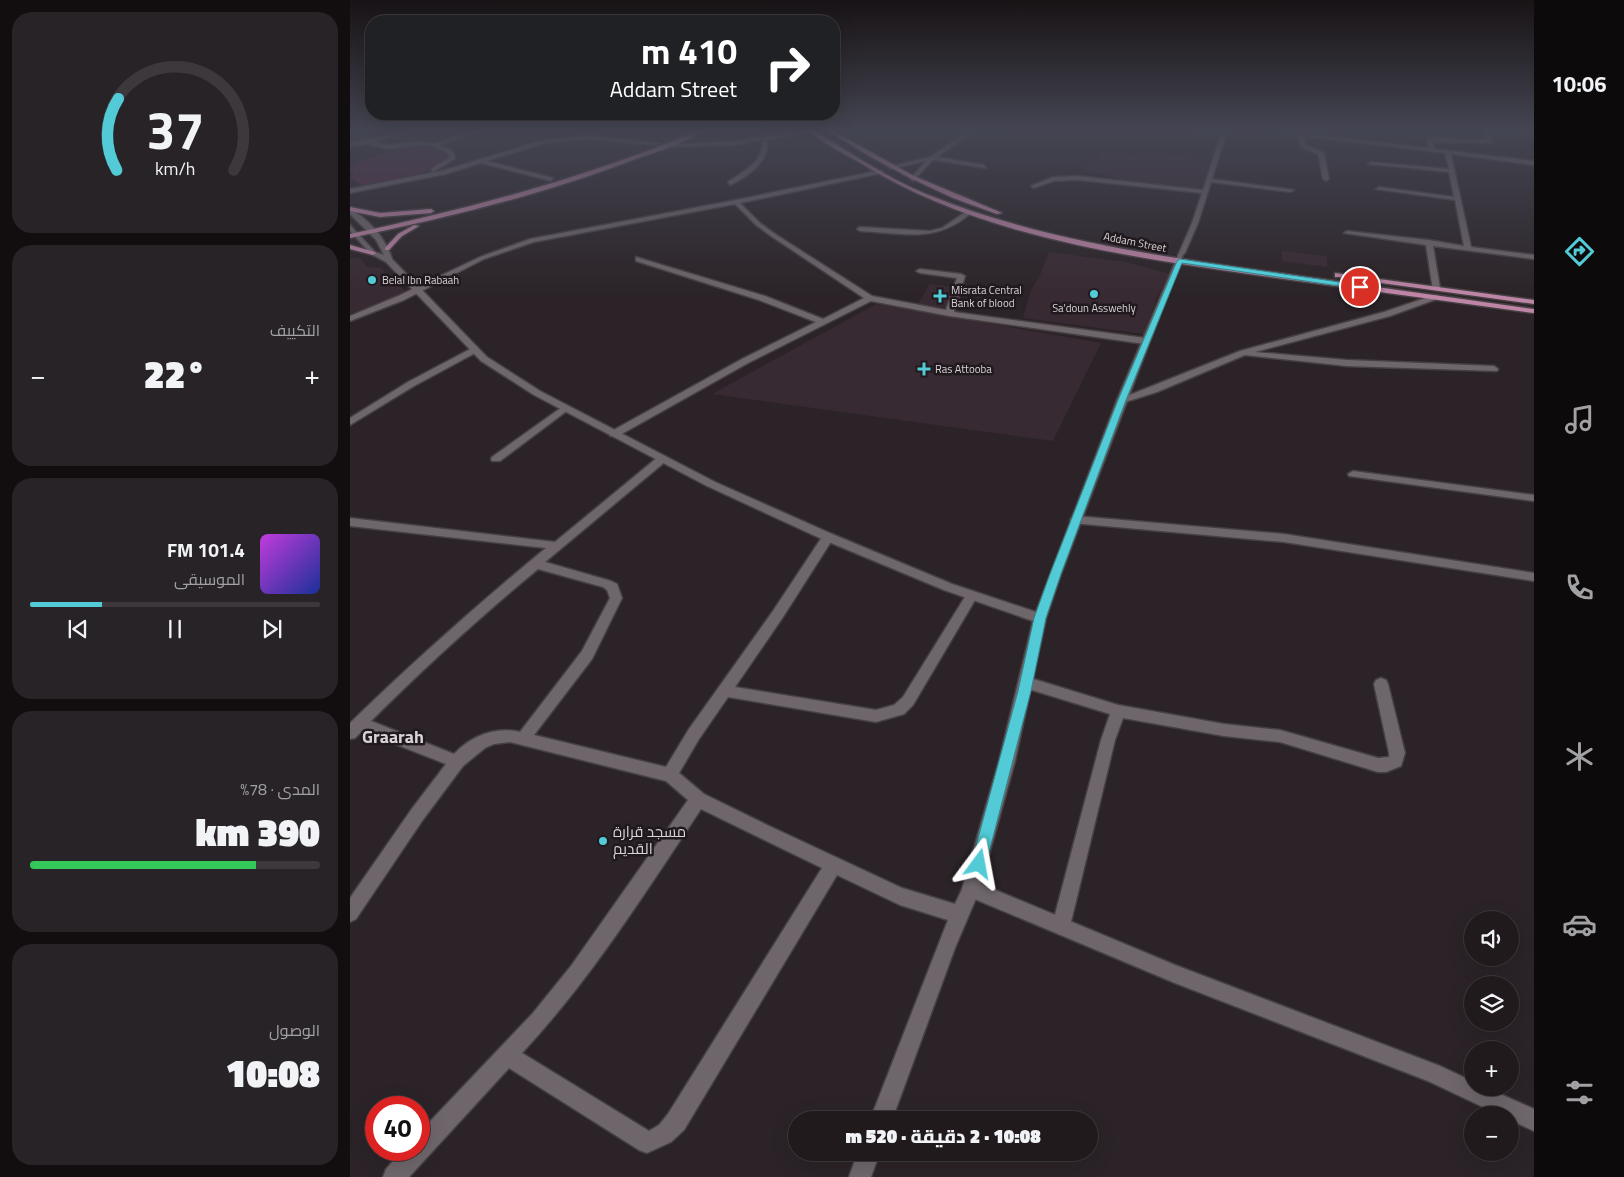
<!DOCTYPE html>
<html lang="ar">
<head>
<meta charset="utf-8">
<style>
  body { margin:0; font-family:"Titillium Web",Cairo,sans-serif; background:#282326; color:#f1f3f6; direction:rtl; height:100vh; display:flex; flex-direction:column; font-size:19px; white-space:nowrap }
  * { box-sizing:border-box; margin:0 }
  p { font-size:16px; color:#a2a1a4 }
  .icon { flex:none; width:28px; height:28px; fill:none; stroke:currentColor; stroke-width:2; stroke-linecap:round; stroke-linejoin:round }
  .map { position:relative; flex:1; overflow:hidden; direction:ltr }
  .drawer { display:flex; flex-direction:column; gap:12px; padding:12px; background:#120e10; width:350px }
  .drawer>* { flex:none }
  .guide { position:absolute; left:15px; top:15px; width:475px; height:105px; border-radius:20px; box-shadow:0 5px 20px #0002,0 0 0 1px #3d383b; direction:rtl; background:#202124; color:#fff; overflow:hidden }
  .buttons { position:absolute; left:1114px; top:911px; display:grid; gap:10px }
  .buttons a { display:grid; place-items:center; width:55px; height:55px; border-radius:50%; background:#201a1d; box-shadow:0 5px 20px #0002,0 0 0 1px #3d383b; font-size:25px }
  .speed { position:absolute; left:15px; top:1096px; display:flex; gap:10px; font-size:25px; font-weight:700; text-align:center }
  .speed>* { display:grid; place-content:center; width:65px; height:65px; border-radius:50%; background:#201a1d; box-shadow:0 5px 20px #0002,0 0 0 1px #3d383b; line-height:1 }
  .speed .limit { border:8px solid #d22; background:#fff; color:#111 }
  .pin { position:absolute; display:grid; place-items:center; width:42px; height:42px; color:#fff; margin:-21px; border:2px solid #fff; border-radius:50%; box-shadow:0 1px 5px #0007 }
  .me { position:absolute; width:55px; margin:-28px; rotate:13deg; stroke-linejoin:round; filter:drop-shadow(0 0 4px #0008) }
  .turn { display:flex; align-items:center; gap:18px; height:105px; padding:0 20px; font-size:22px }
  .turn .icon { width:65px; height:65px; stroke-width:2.5 }
  .turn b { display:block; font-size:35px; line-height:42px }
  .big { font-size:38px; font-weight:800; line-height:1.1 }
  .drawer .card { flex:1; display:flex; flex-direction:column; justify-content:center; gap:8px; min-width:0; padding:0 18px; border-radius:20px; background:#282326 }
  .drawer .dial { align-items:center; gap:0 }
  .dial svg { height:130px; overflow:visible; fill:none; stroke:#3d383b; stroke-width:7; stroke-linecap:round; text-anchor:middle }
  .dial text { fill:#f1f3f6; stroke:none }
  .song { display:flex; align-items:center; gap:15px }
  .cover { width:60px; height:60px; border-radius:8px; background:linear-gradient(135deg,hsl(290 70% 55%),hsl(230 70% 35%)) }
  .played { height:5px; border-radius:2px; background:linear-gradient(90deg,#52cbd7 25%,#3d383b 25%) }
  .keys { display:flex; justify-content:space-around; direction:ltr }
  .heat { display:flex; justify-content:space-between; align-items:center; font-size:28px; direction:ltr }
  .charge { height:8px; border-radius:4px; background:linear-gradient(90deg,#34c759 78%,#3d383b 0) }
  .trip { position:absolute; left:438px; top:1111px; width:310px; height:50px; border-radius:25px; background:#201a1d; box-shadow:0 5px 20px #0002,0 0 0 1px #3d383b; font-weight:800; line-height:50px; text-align:center; direction:rtl }
  main { display:flex; flex:1; min-height:0 }
  .tab-bar { display:flex; flex-direction:column; width:90px; justify-content:space-around; align-items:center; background:#0d0a0c; color:#a2a1a4 }
  .tab-bar .icon { width:35px; height:35px }
  .tab-bar .current { color:#52cbd7 }
  .tab-bar b { font-size:22px; color:#f1f3f6 }
  .map>svg:first-child { display:block }
  .built { fill:#382a32 }
  .green { fill:#522842 }
  .lines { fill:none; stroke-linecap:round; stroke-linejoin:round }
  .minor-casing { stroke:#464043; stroke-width:3 }
  .tertiary-casing { stroke:#464043; stroke-width:3 }
  .primary-casing { stroke:#464043; stroke-width:3 }
  .minor { fill:#6f666b; fill-rule:evenodd }
  .tertiary { fill:#6f666b; fill-rule:evenodd }
  .primary { fill:#be85a7; fill-rule:evenodd }
  .route { fill:#52cbd7; stroke:#35848c }
  .poi-dot { fill:#52cbd7; stroke:#21191e; stroke-width:2 }
  .labels { text-anchor:middle; stroke-width:5; stroke-linejoin:round; paint-order:stroke }
  .far-street-label { font-size:11px; fill:#d8d3d6; stroke:#21191e }
  .far-poi-label { font-size:11px; fill:#d8d3d6; stroke:#21191e; text-anchor:start }
  .near-poi-label { font-size:15px; fill:#d8d3d6; stroke:#21191e; text-anchor:start }
  .district-label { font-size:18px; font-weight:bold; fill:#d8d3d6; stroke:#21191e }
</style>
</head>
<body>
<main>
<nav class="tab-bar">
<b>10:06</b>
<svg class="icon current" aria-label="directions" viewBox="0 0 24 24"><path d="M12 3l9 9-9 9-9-9zM9 14v-3h6M13 9l2 2-2 2"/></svg>
<svg class="icon" aria-label="music" viewBox="0 0 24 24"><path d="M9 18V5l10-2v13"/><circle cx="6" cy="18" r="3"/><circle cx="16" cy="16" r="3"/></svg>
<svg class="icon" aria-label="phone" viewBox="0 0 24 24"><path d="M5 4h4l2 5-3 2q2 4 5 5l2-3 5 2v4C11 20 4 13 5 4z"/></svg>
<svg class="icon" aria-label="climate" viewBox="0 0 24 24"><path d="M12 3v18M4 7l16 10M4 17L20 7"/></svg>
<svg class="icon" aria-label="car" viewBox="0 0 24 24"><path d="M5 17H2v-5l4-1 3-4h7l3 4 3 1v5h-3M9 17h6M6 11h13"/><circle cx="7" cy="17" r="2"/><circle cx="17" cy="17" r="2"/></svg>
<svg class="icon" aria-label="filters" viewBox="0 0 24 24"><path d="M4 7h16M4 17h16"/><circle cx="9" cy="7" r="2"/><circle cx="15" cy="17" r="2"/></svg>
</nav>
<div class="map">
<svg width="1184" height="1177" viewBox="0 0 1184 1177">
  <rect width="100%" height="100%" fill="#2b2327"/>
  <path class="built" d="M756,153L793,158L798,153L862,160L852,190L774,180L733,169Z
    M932,251L977,256V267L932,261Z
    M699,252L776,262L820,274L807,297L794,334L673,318L681,290L690,275Z
    M0,258H10L17,267L31,268L57,293L0,315Z
    M580,284L611,288L600,308L568,304Z
    M526,304L751,343L703,441L362,394Z"/>
  <path class="green" d="M65,145L98,151L102,158L82,170L14,187L0,177L4,172L0,170V166L8,163L5,162Z"/>
  <g class="lines">
    <defs>
      <path id="minor" d="M37,131L51,134L24,142L39,145L71,141L84,144L123,131H129L89,145L103,151L105,159L83,172L81,169L99,158L98,153L83,146L71,145L39,149L18,144L0,147V143L43,134Z
        M241,131H245L241,136L309,143L306,145L237,139L195,143L137,161L203,178L201,181L131,163L96,174L0,193V189L95,170L194,140L235,136Z
        M455,131H465L417,140C420,161 398,177 380,185L378,182C393,171 415,162 412,140L384,145L318,147L315,145L384,141Z
        M619,131H624L587,157L634,165L636,168L583,160L563,181L560,179L576,161L541,169L538,167L580,157Z
        M846,131H879L876,134L862,179L944,190L941,192L861,182L848,223L835,253L832,255L829,253L842,223L852,193L728,180L704,181L684,188L681,186L703,177L728,176L853,190L871,134L848,132Z
        M927,131L1079,148L1077,140L1080,138L1138,140L1133,131H1137L1143,143L1083,142L1084,149L1184,161V165L1101,154L1121,247L1184,255V259L1083,246L1090,288L1083,290L1076,245L994,233L997,231L1079,240L1114,246L1105,200L1026,189L1029,187L1104,197L1099,172L1018,164L1021,162L1099,169L1095,153L955,136V145L974,153L979,179L976,181L973,179L968,154L950,147L949,135Z
        M1149,131L1184,132V136L1151,132Z
        M531,170L533,173L390,203L410,223L425,234L522,296L596,310L607,278L570,273L566,271L570,269L611,274L615,276L604,312L795,338L799,341L795,344L599,316L521,301L398,363L268,436H260V432L392,359L466,322L409,300L286,261V257L415,296L473,319L514,298L421,236L406,225L385,204L184,242L134,259L54,300L0,321V316L48,296L130,257L180,239L386,200Z
        M617,211L622,212C587,244 553,233 510,231L507,229L510,227L580,231L592,228Z
        M1084,295H1087V299L1040,316L905,352L997,360L1144,366L1148,369L1147,371L997,366L895,355L807,392L772,403L767,400L890,351L1034,312Z
        M124,347L128,350L127,352L64,386L0,425V418L58,382Z
        M215,405L218,406V410L150,461H142L141,459L142,457Z
        M312,456L316,457L317,459L316,461L195,562L261,581L267,584L272,598L242,659L184,735L316,767L339,729L423,611L474,534H482L484,537L433,617L385,687L526,710L544,705L553,697L618,592H626L628,595L563,705L554,714L526,722L378,697L349,739L329,773L354,794L417,825L552,888L605,904L615,883L621,880L627,883L630,889L605,948L542,1120H520L598,920L550,905L487,875L334,1130L321,1142L297,1153L289,1150L159,1068L59,1177H33L36,1169L53,1150H69V1133L183,1013L221,966L338,800L316,781L160,742L144,744L135,748L113,766L72,821L6,919L0,922V898L61,810L96,764L12,731L5,738L0,739V723C63,662 128,604 196,548L0,526V518L205,542L308,457ZM188,569L253,587L257,590L260,598L232,651L170,732C145,726 121,736 104,754L21,721C74,668 130,617 188,569ZM351,809L472,868L318,1114L309,1125L299,1131L172,1053C241,979 295,893 351,809Z
        M1003,471L1184,495V501L999,476L998,474Z
        M726,516L934,534L1184,573V581L934,542L722,523L720,520L722,517Z
        M677,677L768,705L874,724L930,730L1028,758L1039,757V753L1024,684L1026,680L1031,678L1036,680L1038,684L1055,753L1051,766L1036,772H1028L930,742L874,736L773,718L765,740L720,926L717,932L711,935L705,932L702,926L751,740L760,714L672,687L670,683L672,679Z
        M508,1152H530L521,1177H499Z"/>
      <path id="tertiary" d="M0,209C18,218 37,240 42,259L137,357L190,391L365,482L482,534L602,584L686,612L767,400L829,253L834,252L711,574L696,618L665,761L631,884L825,965L1090,1066L1122,1081V1088H1137L1184,1109V1131L1160,1120V1115H1150L1078,1081L825,983L615,895L612,889L649,761L683,621L594,590L474,540L357,486L184,395L131,361L36,262L21,254L0,231V225L25,252L34,255L26,240L0,214Z"/>
      <path id="primary" d="M348,131H353C334,144 306,152 283,160C192,195 96,218 0,238V234C119,209 235,178 348,131Z
        M460,131H465C501,153 537,178 576,194C684,238 800,255 914,271C1004,284 1094,297 1184,309V313C1094,301 1003,288 913,276C775,256 628,237 507,161C493,153 470,142 460,131Z
        M478,131H483L564,176L652,213L647,214L603,198L560,178L519,156Z
        M0,207L30,213L81,209L84,211L81,213L30,217L0,211Z
        M64,225L69,226L52,236L39,250H35V248L48,234Z
        M0,245L25,252L26,253L23,255L0,249Z
        M985,273L1184,300V304L988,277H985Z"/>
    </defs>
    <use href="#minor" class="minor-casing"/>
    <use href="#tertiary" class="tertiary-casing"/>
    <use href="#primary" class="primary-casing"/>
    <use href="#minor" class="minor"/>
    <use href="#tertiary" class="tertiary"/>
    <use href="#primary" class="primary"/>
  </g>
  <linearGradient id="sky" x2="0" y2="1"><stop stop-color="#181315"/><stop offset="0.44" stop-color="#444552"/><stop offset="1" stop-color="#444552" stop-opacity="0"/></linearGradient>
  <rect width="1184" height="295" fill="url(#sky)"/>
  <path class="route" d="M830,259L1010,285L1013,287L1010,289L832,263L776,400L711,574L696,618L681,691L636,864L634,869L629,871L623,869L621,864L668,691L684,618L700,574L768,400L827,261Z"/>
  <g class="poi-dot">
    <circle cx="22" cy="280" r="5"/>
    <circle cx="744" cy="294" r="5"/>
    <path d="M587.5 288.5h5v5h5v5h-5v5h-5v-5h-5v-5h5z"/>
    <path d="M571.5 361.5h5v5h5v5h-5v5h-5v-5h-5v-5h5z"/>
    <circle cx="253" cy="841" r="5"/>
  </g>
  <g class="labels">
    <g class="far-street-label">
      <text transform="translate(785 242) rotate(11)" y="4">Addam Street</text>
    </g>
    <g class="far-poi-label">
      <text x="32" y="284">Belal Ibn Rabaah</text>
      <text x="601" y="294">Misrata Central<tspan x="601" dy="13">Bank of blood</tspan></text>
      <text x="744" y="312" text-anchor="middle">Sa'doun Asswehly</text>
      <text x="585" y="373">Ras Attooba</text>
    </g>
    <g class="near-poi-label">
      <text x="263" y="837">مسجد قرارة<tspan x="263" dy="17">القديم</tspan></text>
    </g>
    <g class="district-label">
      <text x="43" y="743">Graarah</text>
    </g>
  </g>
</svg>
<div class="buttons">
<a><svg class="icon" aria-label="sound" viewBox="0 0 24 24"><path d="M4 9h4l5-4v14l-5-4H4zM17 9q2 3 0 6"/></svg></a>
<a><svg class="icon" aria-label="layers" viewBox="0 0 24 24"><path d="M12 4l9 5-9 5-9-5zM3 14l9 5 9-5"/></svg></a>
<a>+</a>
<a>−</a>
</div>
<div class="speed"><div class="limit">40</div></div>
<div class="pin" style="left:1010px;top:287px;background:#d93025"><svg class="icon" aria-label="arrive" viewBox="0 0 24 24"><path d="M6 21V4h12l-3 4 3 4H6"/></svg></div>
<svg class="me" style="left:629px;top:864px" viewBox="-20 -20 40 40"><path d="M0-17L14 15 0 8-14 15z" fill="#52cbd7" stroke="#fff" stroke-width="4"/></svg>
<div class="trip">10:08 · 2 دقيقة · 520 m</div>
<div class="guide">
<div class="turn"><svg class="icon" aria-label="right" viewBox="0 0 24 24"><path d="M7 20v-9h11M14 6l5 5-5 5"/></svg><div><b>410 m</b>Addam Street</div></div>
</div>
</div>
<section class="drawer">
<div class="card dial"><svg viewBox="0 0 100 80">
<path d="M14 69A42 42 0 1 1 86 69"/>
<path d="M14 69A42 42 0 0 1 15 25" stroke="#52cbd7"/>
<text x="50" y="56" font-size="32" font-weight="700">37</text>
<text x="50" y="72" font-size="11">km/h</text>
</svg></div>
<div class="card"><p>التكييف</p>
<div class="heat"><a>−</a><b class="big">22°</b><a>+</a></div>
</div>
<div class="card">
<div class="song"><i class="cover"></i><div><b>101.4 FM</b><p>الموسيقى</p></div></div>
<div class="played"></div>
<div class="keys"><svg class="icon" aria-label="previous" viewBox="0 0 24 24"><path d="M18 5L8 12l10 7zM5 5v14"/></svg><svg class="icon" aria-label="pause" viewBox="0 0 24 24"><path d="M8 5v14M16 5v14"/></svg><svg class="icon" aria-label="next" viewBox="0 0 24 24"><path d="M6 5l10 7-10 7zM19 5v14"/></svg></div>
</div>
<div class="card"><p>المدى · 78%</p><b class="big">390 km</b><div class="charge"></div></div>
<div class="card"><p>الوصول</p><b class="big">10:08</b></div>
</section>
</main>
</body>
</html>
